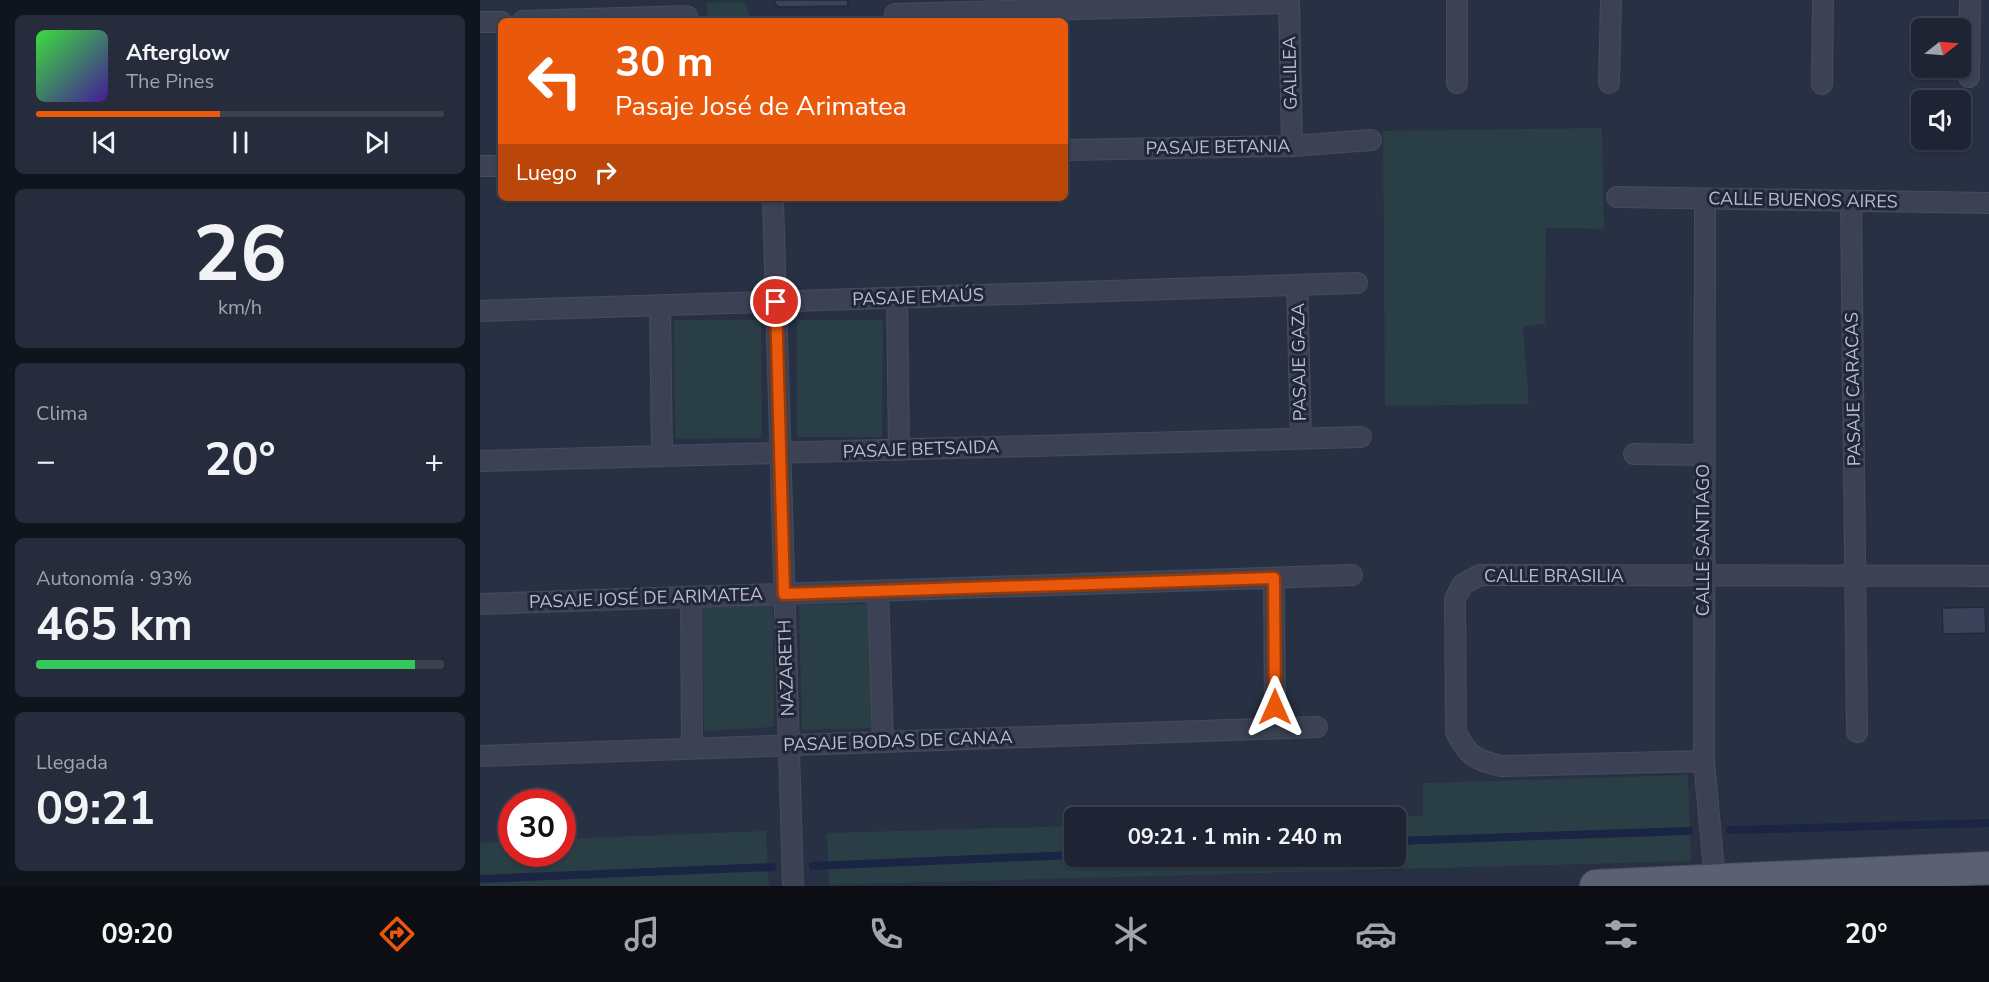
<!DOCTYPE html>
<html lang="es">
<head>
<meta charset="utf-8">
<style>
  body { margin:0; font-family:"Nunito Sans",sans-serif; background:#262c3b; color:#f1f3f6; height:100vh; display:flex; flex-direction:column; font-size:22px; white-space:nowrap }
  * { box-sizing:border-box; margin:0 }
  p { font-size:20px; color:#a1a4ac }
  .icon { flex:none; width:33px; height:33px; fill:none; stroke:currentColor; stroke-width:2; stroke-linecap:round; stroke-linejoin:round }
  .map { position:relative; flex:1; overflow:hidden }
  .side { display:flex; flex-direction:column; gap:15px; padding:15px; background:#10141c; width:480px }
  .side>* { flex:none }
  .top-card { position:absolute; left:18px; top:18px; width:570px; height:183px; border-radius:9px; box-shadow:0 2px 4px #0004,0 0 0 2px #3c414e; background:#ea580c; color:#fff; overflow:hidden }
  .needle { width:39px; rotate:73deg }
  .fabs { position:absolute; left:1431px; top:18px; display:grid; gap:12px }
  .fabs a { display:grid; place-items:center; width:60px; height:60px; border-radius:9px; background:#1e2433; box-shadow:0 2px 4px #0004,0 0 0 2px #3c414e; font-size:30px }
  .speed { position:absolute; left:18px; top:789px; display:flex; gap:12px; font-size:30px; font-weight:700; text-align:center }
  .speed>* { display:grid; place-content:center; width:78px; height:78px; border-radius:50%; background:#1e2433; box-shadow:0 2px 4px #0004,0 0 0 2px #3c414e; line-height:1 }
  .speed .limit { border:9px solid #d22; background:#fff; color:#111 }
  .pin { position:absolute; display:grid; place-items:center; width:51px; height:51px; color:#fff; margin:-26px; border:3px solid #fff; border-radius:50%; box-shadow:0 2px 6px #0007 }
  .me { position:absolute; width:66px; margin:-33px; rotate:0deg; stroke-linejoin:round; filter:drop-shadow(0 0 4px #0008) }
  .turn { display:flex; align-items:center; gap:21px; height:126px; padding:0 18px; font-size:27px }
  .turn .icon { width:78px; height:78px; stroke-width:2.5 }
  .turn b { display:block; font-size:42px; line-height:51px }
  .then { display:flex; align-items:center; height:57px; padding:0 18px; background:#0003; gap:12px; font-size:22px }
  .big { font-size:45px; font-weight:700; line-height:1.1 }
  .side .widget { flex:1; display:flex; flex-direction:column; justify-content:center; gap:9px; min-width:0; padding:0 21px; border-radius:9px; background:#262c3b }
  .side .dial { align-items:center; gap:0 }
  .dial b { font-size:78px; line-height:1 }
  .song { display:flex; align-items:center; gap:18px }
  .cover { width:72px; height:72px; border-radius:9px; background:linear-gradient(135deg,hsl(120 70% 55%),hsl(260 70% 35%)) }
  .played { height:6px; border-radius:3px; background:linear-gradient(90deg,#ea580c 45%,#3c414e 45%) }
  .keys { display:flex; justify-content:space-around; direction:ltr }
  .heat { display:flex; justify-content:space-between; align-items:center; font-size:33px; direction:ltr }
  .charge { height:9px; border-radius:4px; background:linear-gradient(90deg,#34c759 93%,#3c414e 0) }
  .trip { position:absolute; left:584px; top:807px; width:342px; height:60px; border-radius:9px; background:#1e2433; box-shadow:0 2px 4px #0004,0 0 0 2px #3c414e; font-weight:700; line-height:60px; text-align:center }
  .tabs { display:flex; height:96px; justify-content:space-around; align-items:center; background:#0c0e14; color:#a1a4ac }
  .tabs .icon { width:42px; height:42px }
  .tabs .active { color:#ea580c }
  .tabs b { font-size:27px; color:#f1f3f6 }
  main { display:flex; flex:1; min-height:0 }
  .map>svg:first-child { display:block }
  .green { fill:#2a3e45 }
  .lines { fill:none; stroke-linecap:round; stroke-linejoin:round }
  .stream { stroke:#1a2543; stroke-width:8 }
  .building { fill:#3a435a; stroke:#23293b; stroke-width:1.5 }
  .street-casing { stroke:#464b5d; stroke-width:22 }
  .primary-casing { stroke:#464b5d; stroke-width:34 }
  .street { stroke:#3c4253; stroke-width:20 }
  .primary { stroke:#5b6173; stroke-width:32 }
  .route-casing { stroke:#983908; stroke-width:15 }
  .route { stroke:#ea580c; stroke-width:10 }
  .labels { text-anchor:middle; stroke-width:6; stroke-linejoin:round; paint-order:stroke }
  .street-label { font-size:18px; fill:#babecd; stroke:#212739 }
</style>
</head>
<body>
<main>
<section class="side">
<div class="widget">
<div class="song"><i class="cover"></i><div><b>Afterglow</b><p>The Pines</p></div></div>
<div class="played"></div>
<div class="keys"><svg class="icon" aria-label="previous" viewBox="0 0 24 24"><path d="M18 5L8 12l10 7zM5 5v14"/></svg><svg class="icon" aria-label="pause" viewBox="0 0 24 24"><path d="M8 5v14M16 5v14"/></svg><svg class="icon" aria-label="next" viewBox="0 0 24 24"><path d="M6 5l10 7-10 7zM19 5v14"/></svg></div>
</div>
<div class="widget dial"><b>26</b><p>km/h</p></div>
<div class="widget"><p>Clima</p>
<div class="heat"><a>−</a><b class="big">20°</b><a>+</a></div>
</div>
<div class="widget"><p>Autonomía · 93%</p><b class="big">465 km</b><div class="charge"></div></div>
<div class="widget"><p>Llegada</p><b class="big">09:21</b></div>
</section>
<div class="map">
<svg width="1509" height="886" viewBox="0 0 1509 886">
  <rect width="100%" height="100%" fill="#283044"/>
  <path class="green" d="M265,2L271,20L395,16V21H227V3Z
    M1122,128L1124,229L1066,228L1065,324L1043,327L1049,404L905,406L903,131Z
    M194,320H281L282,438L195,439Z
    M317,320H403L402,437H317Z
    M293,603L294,727L224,731L222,606Z
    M389,604L392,728L322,730L319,605Z
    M1208,775L1211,861L349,885L347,833L594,826V856H915V818L888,817L943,816V783Z
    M286,831L289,886H0V843L31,841L32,854H82L83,839Z"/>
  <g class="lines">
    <path class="stream" d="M1250,830L1509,823
      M915,841L1209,831
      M333,866L594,855
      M0,879L292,867"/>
  </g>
  <path class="building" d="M293,0H368V6L298,7Z
    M1505,607L1506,633L1463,634L1462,608Z"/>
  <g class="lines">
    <defs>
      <path id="street" d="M809,0L812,146
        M415,14L809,3
        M43,21L207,16
        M0,22H21
        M1489,77L1490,0
        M977,83V0
        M1129,83L1131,0
        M1342,84L1343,0
        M585,150L812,146L891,140
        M0,166H21
        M1137,197L1509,203
        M293,198L313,886
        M1225,199L1224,761L1235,881
        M1371,201L1377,732
        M817,285L821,439
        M417,298L419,450
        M180,306L182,456
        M0,311L877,283
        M1154,454L1223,455
        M0,461L881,437
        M794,578L795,728
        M398,591L403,741
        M211,597L212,748
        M0,604L872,575
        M0,756L837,727
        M1224,761L1021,766C995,760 988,756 976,732L975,599L983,584L1000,575L1509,576"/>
      <path id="primary" d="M1116,886L1509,868"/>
    </defs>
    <use href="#street" class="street-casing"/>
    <use href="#primary" class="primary-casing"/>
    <use href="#street" class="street"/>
    <use href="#primary" class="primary"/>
  </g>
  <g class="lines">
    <defs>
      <path id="route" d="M296,302L304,594L794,578L795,707"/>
    </defs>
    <use href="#route" class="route-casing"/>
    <use href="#route" class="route"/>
  </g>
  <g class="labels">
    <g class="street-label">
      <text transform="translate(810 73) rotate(-91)" y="6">GALILEA</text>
      <text transform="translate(738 147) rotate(-1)" y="6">PASAJE BETANIA</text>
      <text transform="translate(1323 200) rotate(1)" y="6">CALLE BUENOS AIRES</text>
      <text transform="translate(438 297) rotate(-2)" y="6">PASAJE EMAÚS</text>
      <text transform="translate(819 362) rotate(-91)" y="6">PASAJE GAZA</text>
      <text transform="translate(1373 389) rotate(-91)" y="6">PASAJE CARACAS</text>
      <text transform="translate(441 449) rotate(-2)" y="6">PASAJE BETSAIDA</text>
      <text transform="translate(1223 540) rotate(-90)" y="6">CALLE SANTIAGO</text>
      <text x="1074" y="582">CALLE BRASILIA</text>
      <text transform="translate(166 598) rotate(-2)" y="6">PASAJE JOSÉ DE ARIMATEA</text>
      <text transform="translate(306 668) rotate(-92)" y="6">NAZARETH</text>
      <text transform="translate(418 741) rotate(-2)" y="6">PASAJE BODAS DE CANAA</text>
    </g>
  </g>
</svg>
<div class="fabs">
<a><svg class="needle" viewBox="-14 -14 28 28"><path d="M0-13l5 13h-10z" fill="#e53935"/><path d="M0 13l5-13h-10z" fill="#a1a4ac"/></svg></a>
<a><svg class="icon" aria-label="sound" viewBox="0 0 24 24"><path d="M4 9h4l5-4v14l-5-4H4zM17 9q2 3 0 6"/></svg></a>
</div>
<div class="speed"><div class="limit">30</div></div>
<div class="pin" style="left:296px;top:302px;background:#d93025"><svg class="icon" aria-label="arrive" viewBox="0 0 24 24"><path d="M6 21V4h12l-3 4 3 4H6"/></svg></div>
<svg class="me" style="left:795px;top:707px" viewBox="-20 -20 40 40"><path d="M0-17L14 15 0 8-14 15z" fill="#ea580c" stroke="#fff" stroke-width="4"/></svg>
<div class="trip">09:21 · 1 min · 240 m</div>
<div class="top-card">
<div class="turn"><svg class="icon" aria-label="left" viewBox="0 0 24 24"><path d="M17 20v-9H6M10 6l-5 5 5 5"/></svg><div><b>30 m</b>Pasaje José de Arimatea</div></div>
<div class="then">Luego<svg class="icon" aria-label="right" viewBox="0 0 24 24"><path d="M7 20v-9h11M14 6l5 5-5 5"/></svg></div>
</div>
</div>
</main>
<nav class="tabs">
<b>09:20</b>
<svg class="icon active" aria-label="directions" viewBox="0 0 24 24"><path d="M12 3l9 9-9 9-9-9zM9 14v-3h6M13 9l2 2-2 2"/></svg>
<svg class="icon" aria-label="music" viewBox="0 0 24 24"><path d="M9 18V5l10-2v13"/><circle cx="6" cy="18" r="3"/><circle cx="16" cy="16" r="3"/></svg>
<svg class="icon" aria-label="phone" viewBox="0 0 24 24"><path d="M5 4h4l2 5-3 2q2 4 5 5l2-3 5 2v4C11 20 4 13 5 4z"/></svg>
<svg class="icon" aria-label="climate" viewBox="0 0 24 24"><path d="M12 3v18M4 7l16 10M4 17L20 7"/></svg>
<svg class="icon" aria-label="car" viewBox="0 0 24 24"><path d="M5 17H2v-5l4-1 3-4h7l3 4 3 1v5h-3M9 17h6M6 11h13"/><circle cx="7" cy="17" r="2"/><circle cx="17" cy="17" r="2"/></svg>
<svg class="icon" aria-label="filters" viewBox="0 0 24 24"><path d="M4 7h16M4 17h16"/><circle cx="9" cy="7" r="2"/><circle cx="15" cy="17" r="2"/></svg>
<b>20°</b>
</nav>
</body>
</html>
